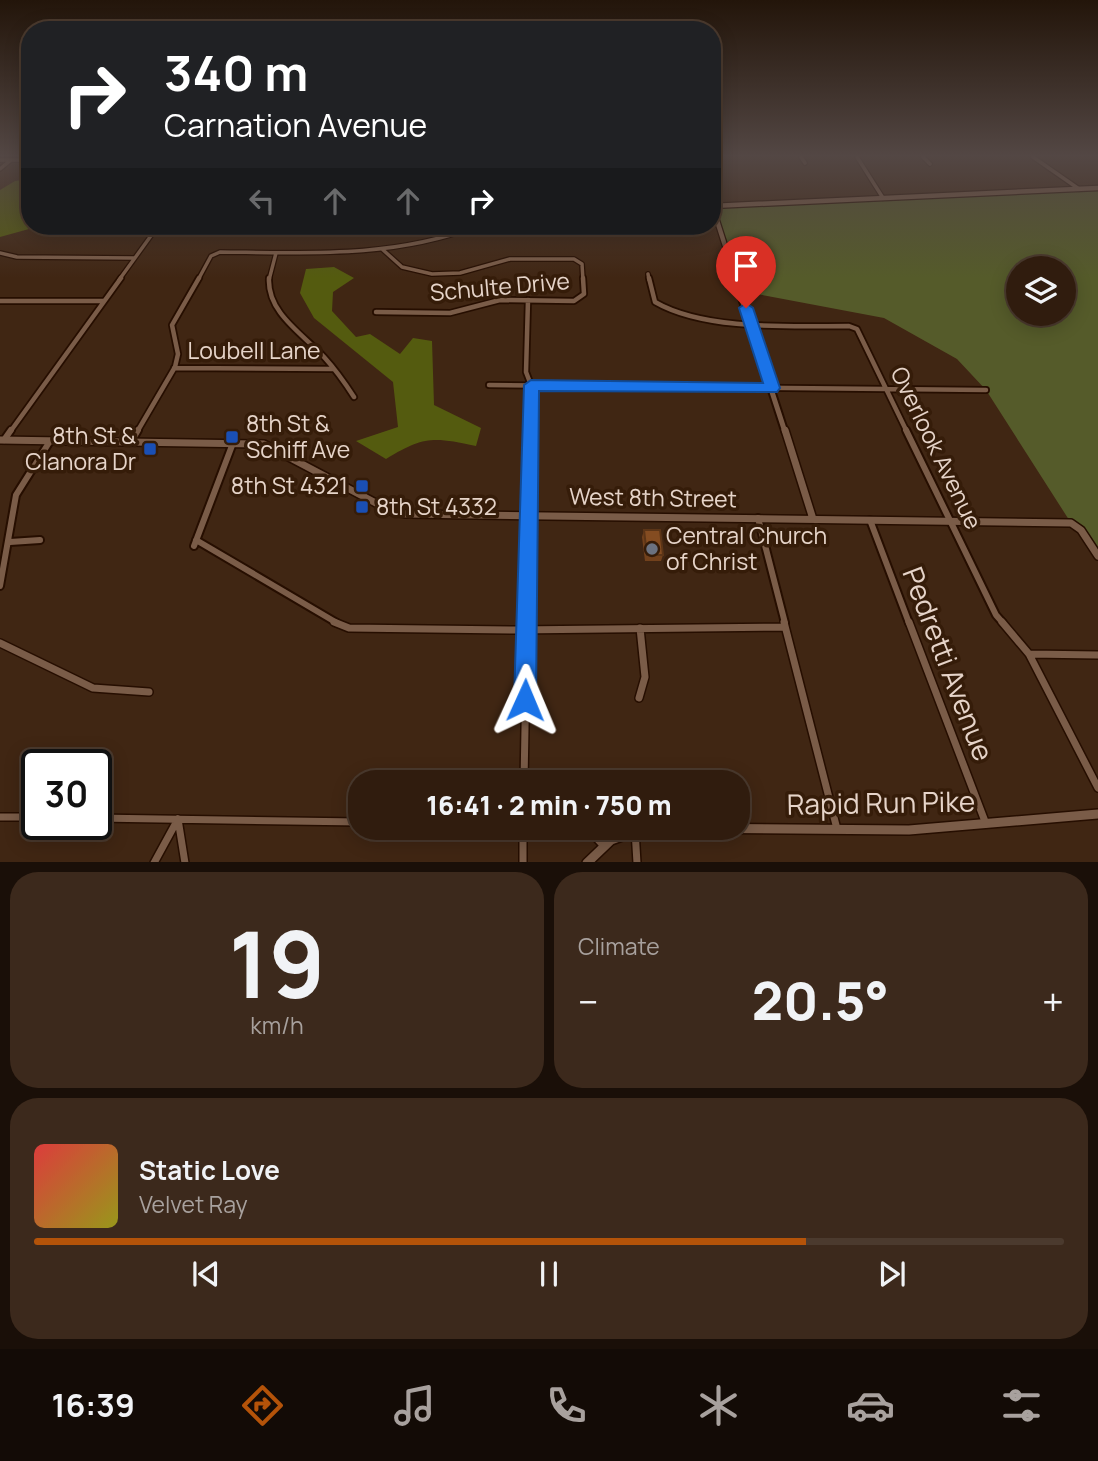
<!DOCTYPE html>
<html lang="en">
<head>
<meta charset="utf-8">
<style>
  body { margin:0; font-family:Manrope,sans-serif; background:#3c291c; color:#f1f3f6; height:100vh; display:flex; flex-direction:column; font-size:26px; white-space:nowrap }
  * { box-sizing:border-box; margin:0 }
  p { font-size:23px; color:#a8a19e }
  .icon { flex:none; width:38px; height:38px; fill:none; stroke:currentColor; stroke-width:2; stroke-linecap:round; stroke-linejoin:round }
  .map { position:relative; height:862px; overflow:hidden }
  .drawer { display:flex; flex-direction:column; gap:10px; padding:10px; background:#1a0f08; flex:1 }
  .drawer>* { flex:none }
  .top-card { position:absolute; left:21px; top:21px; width:700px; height:214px; border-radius:28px; box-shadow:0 4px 18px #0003,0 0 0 2px #4b3a2e; background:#202124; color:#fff; overflow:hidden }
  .controls { position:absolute; left:1006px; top:256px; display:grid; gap:14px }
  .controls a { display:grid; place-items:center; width:70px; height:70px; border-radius:50%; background:#301c0e; box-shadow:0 4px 18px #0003,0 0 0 2px #4b3a2e; font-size:35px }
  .speed { position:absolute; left:21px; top:749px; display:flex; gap:14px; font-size:35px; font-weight:700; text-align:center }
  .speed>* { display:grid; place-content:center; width:91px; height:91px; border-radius:50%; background:#301c0e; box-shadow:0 4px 18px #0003,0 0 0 2px #4b3a2e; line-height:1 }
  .speed .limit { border:4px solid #111; border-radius:10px; background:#fff; color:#111 }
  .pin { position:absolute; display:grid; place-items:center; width:60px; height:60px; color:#fff; margin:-72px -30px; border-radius:50% 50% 50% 0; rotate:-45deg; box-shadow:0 0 7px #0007 }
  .pin .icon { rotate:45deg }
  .me { position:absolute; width:77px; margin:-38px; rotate:1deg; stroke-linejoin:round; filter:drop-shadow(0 0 5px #0008) }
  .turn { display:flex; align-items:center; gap:24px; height:147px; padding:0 28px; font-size:32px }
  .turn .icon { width:91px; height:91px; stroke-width:2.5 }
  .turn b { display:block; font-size:49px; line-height:60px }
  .lanes { display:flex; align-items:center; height:66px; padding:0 28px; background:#0003; justify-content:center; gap:35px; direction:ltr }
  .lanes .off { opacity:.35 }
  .big { font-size:52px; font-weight:800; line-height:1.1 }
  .drawer .card { flex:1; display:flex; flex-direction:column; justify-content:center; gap:10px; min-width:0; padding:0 24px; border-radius:28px; background:#3c291c }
  .drawer .dial { align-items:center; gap:0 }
  .dial b { font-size:91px; line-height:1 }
  .song { display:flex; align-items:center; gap:21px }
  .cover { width:84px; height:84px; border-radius:10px; background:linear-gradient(135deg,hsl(0 70% 55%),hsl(60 70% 35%)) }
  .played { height:7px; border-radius:4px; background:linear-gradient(90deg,#b45309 75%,#4b3a2e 75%) }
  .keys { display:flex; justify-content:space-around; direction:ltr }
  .heat { display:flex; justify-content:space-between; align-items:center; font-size:38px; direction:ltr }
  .drawer .tiles { flex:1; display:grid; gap:10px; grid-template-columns:1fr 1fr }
  .card:last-child { grid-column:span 2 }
  .trip { position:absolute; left:348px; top:770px; width:402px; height:70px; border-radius:28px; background:#301c0e; box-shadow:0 4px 18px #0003,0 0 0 2px #4b3a2e; font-weight:800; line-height:70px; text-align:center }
  .menu { display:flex; height:112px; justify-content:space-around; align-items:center; background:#130b06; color:#a8a19e }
  .menu .icon { width:49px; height:49px }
  .menu .current { color:#b45309 }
  .menu b { font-size:32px; color:#f1f3f6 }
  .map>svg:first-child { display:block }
  .green { fill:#555b2a; fill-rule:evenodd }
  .forest { fill:#545b0f }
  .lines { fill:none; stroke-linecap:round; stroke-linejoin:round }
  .minor-far3-casing { stroke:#260e00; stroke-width:6 }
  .minor-far2-casing { stroke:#260e00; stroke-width:8 }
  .minor-far1-casing { stroke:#260e00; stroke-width:10 }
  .minor-casing { stroke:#260e00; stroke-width:10 }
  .tertiary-far3-casing { stroke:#260e00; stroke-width:7 }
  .tertiary-far2-casing { stroke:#260e00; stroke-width:9 }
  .tertiary-far1-casing { stroke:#260e00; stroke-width:10 }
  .tertiary-casing { stroke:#260e00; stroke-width:12 }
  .minor-far3 { stroke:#7a5c48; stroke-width:3.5 }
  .minor-far2 { stroke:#7a5c48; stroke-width:4.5 }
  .minor-far1 { stroke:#7a5c48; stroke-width:6 }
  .minor { stroke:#7a5c48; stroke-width:7 }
  .tertiary-far3 { stroke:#7a5c48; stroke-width:4.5 }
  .tertiary-far2 { stroke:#7a5c48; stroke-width:5 }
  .tertiary-far1 { stroke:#7a5c48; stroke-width:7 }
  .tertiary { stroke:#7a5c48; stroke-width:9 }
  .wall { fill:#72411c }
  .building { fill:#844c21; stroke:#5c3517; stroke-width:2 }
  .route { fill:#1a73e8; stroke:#114b97; stroke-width:2 }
  .transit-dot { fill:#1a4fb4; stroke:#351c09; stroke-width:2.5 }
  .worship-dot { fill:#6b7280; stroke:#351c09; stroke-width:2.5 }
  .labels { text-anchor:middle; stroke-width:7; stroke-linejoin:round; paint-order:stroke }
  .street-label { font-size:23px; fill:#e6d4c9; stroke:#351c09 }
  .poi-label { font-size:23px; fill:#e6d4c9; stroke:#351c09; text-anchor:start }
  .near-street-label { font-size:28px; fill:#e6d4c9; stroke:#351c09 }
</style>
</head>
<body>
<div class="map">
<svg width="1098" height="863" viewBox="0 0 1098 863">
  <rect width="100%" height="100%" fill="#402613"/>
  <path class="green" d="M1098,188V556L1071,523L986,390L957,359L884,318L741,291L712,206ZM1018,268H1064V313H1018Z"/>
  <path class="forest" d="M30,179V216L24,219L29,229L0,237V190L15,181Z
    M334,267L354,278L333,292L332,311L356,337L370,334L400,354L413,338L432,341L434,405L481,428L476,446C433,437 424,436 386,459L356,441L398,427L393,382L314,318L300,293L306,269Z"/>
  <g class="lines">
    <defs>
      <path id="minor-far3" d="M801,157L805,163
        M857,157L883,198
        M923,157L930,164
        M1033,157L1079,189
        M0,160H30
        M0,169L11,160
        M382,249L402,267L432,274L460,273L510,259H574L582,264L583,280
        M0,253L17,257L134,258
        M648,274L649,280
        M119,280L158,226
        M198,280L211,256L220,252C308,253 394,258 477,226
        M269,280L276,253"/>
      <path id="minor-far2" d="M269,278C267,313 303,334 324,357C335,369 345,383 354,397
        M649,278L655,302C705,331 792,326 849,326L857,329L907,432
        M528,300L526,372L531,385L530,432
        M0,301H103
        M376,312L450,313L500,300L574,301L584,294L583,278
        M174,368L333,369
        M489,385L986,390
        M10,432L121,278
        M137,432L175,367L178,354L172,325L199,278"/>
      <path id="minor-far1" d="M906,430L996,615L1003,623
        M4,440L11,430
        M131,442L138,430
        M758,518L785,623
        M870,520L909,623
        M196,540L337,623
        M10,542L40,540
        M194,546L233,443
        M0,586L16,495L50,441
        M527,623L530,430"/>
      <path id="minor" d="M334,622L349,628L516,630L785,627
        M784,622L837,829
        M909,622L986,824
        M1002,622L1029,654L1098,788
        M0,643L93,688L149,692
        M1029,654L1098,655
        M639,698L645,677L640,628
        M524,782L527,622
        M0,817H37
        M96,818L360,822
        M178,819L185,863
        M523,828V863
        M587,828L603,845
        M635,830L637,863
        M154,863L178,819"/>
      <path id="tertiary-far3" d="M712,205L736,280
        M712,206L1098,188"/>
      <path id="tertiary-far2" d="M735,278L785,432"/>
      <path id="tertiary-far1" d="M785,430L813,519
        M0,440L264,444L391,511L406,514L1071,523L1081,530L1098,556"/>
      <path id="tertiary" d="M664,828L909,830L1098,814
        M587,863L611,840L644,828"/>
    </defs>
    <use href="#minor-far3" class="minor-far3-casing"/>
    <use href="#minor-far2" class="minor-far2-casing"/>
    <use href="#minor-far1" class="minor-far1-casing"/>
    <use href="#minor" class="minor-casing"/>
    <use href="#tertiary-far3" class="tertiary-far3-casing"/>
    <use href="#tertiary-far2" class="tertiary-far2-casing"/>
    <use href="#tertiary-far1" class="tertiary-far1-casing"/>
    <use href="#tertiary" class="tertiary-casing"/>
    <use href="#minor-far3" class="minor-far3"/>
    <use href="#minor-far2" class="minor-far2"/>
    <use href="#minor-far1" class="minor-far1"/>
    <use href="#minor" class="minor"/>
    <use href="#tertiary-far3" class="tertiary-far3"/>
    <use href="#tertiary-far2" class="tertiary-far2"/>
    <use href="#tertiary-far1" class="tertiary-far1"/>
    <use href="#tertiary" class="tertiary"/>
  </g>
  <path class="wall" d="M644,530L663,555L661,561H645L642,537Z"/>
  <path class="building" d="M644,530H660L663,555H647Z"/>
  <linearGradient id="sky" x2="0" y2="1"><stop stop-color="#23150a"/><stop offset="0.56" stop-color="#534744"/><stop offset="1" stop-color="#534744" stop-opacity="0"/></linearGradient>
  <rect width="1098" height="278" fill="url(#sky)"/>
  <path class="route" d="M746,303L753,308L780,388L777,392L539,391L536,700L533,708L525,711L518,708L514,700L524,385L531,380L763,383L739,308Z"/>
  <g class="transit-dot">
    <rect x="225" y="430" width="14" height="14" rx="3.5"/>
    <rect x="143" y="442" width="14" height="14" rx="3.5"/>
    <rect x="355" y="479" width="14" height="14" rx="3.5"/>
    <rect x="355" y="500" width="14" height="14" rx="3.5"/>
  </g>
  <circle class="worship-dot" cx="652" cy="549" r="7"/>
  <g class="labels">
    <g class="street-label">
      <text transform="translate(500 287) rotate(-5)" y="8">Schulte Drive</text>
      <text x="254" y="359">Loubell Lane</text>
      <text transform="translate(936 448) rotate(64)" y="8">Overlook Avenue</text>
      <text transform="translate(653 498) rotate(1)" y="8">West 8th Street</text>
    </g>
    <g class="poi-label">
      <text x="246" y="432">8th St &amp;<tspan x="246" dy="26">Schiff Ave</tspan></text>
      <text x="136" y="444" text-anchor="end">8th St &amp;<tspan x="136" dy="26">Clanora Dr</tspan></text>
      <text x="348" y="494" text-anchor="end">8th St 4321</text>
      <text x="376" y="515">8th St 4332</text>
      <text x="666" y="544">Central Church<tspan x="666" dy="26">of Christ</tspan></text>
    </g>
    <g class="near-street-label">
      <text transform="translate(948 664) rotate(69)" y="10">Pedretti Avenue</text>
      <text transform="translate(881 803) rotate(-1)" y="10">Rapid Run Pike</text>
    </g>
  </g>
</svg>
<div class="controls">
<a><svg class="icon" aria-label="layers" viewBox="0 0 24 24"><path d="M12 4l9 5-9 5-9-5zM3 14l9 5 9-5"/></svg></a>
</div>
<div class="speed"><div class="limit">30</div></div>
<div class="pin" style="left:746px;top:308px;background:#d93025"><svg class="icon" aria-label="arrive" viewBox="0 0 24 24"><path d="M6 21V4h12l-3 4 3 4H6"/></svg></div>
<svg class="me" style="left:525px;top:700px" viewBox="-20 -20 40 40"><path d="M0-17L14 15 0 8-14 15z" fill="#1a73e8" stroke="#fff" stroke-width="4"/></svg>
<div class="trip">16:41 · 2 min · 750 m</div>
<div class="top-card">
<div class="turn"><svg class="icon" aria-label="right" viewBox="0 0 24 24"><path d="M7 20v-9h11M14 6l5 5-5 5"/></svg><div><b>340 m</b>Carnation Avenue</div></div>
<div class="lanes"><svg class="icon off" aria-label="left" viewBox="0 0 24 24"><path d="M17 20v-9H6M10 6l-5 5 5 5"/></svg><svg class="icon off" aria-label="ahead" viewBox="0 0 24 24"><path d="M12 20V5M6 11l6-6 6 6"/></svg><svg class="icon off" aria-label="ahead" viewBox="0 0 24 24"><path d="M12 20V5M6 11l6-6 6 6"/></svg><svg class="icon" aria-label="right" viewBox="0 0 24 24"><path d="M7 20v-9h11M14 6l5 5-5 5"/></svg></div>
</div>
</div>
<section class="drawer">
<div class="tiles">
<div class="card dial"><b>19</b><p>km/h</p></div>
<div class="card"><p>Climate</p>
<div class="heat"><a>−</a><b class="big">20.5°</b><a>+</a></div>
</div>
<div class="card">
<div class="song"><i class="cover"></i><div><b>Static Love</b><p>Velvet Ray</p></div></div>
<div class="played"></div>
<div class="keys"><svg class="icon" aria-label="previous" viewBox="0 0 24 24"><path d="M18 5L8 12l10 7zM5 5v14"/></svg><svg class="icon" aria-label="pause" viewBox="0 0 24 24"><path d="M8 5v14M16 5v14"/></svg><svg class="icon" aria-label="next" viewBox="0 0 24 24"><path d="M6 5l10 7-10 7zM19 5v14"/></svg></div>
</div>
</div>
</section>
<nav class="menu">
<b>16:39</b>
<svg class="icon current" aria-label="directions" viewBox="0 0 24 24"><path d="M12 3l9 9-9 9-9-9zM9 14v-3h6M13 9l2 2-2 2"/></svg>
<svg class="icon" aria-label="music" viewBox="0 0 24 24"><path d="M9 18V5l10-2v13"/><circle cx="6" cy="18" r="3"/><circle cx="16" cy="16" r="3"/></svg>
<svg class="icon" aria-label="phone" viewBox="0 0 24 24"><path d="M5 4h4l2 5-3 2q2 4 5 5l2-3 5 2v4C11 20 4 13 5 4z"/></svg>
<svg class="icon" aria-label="climate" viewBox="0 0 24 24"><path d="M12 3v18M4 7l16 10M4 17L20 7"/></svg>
<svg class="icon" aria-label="car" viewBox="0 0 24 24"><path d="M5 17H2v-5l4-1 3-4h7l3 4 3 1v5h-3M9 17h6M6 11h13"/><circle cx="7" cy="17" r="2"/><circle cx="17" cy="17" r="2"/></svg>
<svg class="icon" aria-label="filters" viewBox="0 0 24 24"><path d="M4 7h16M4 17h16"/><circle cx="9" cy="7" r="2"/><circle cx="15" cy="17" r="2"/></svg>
</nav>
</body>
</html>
